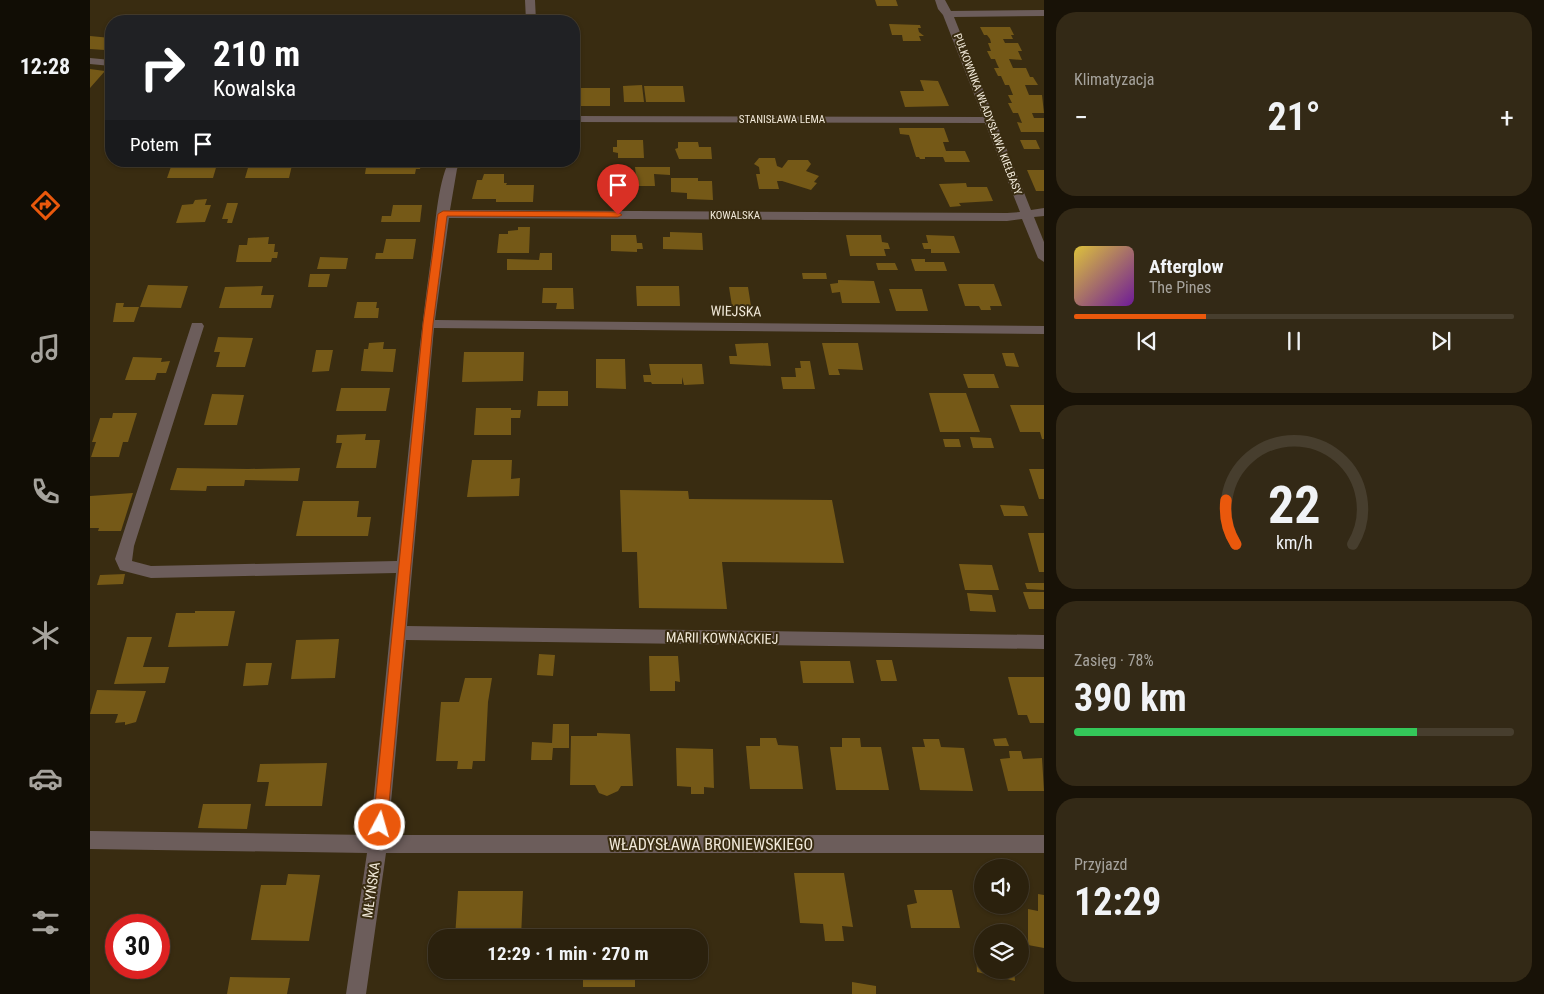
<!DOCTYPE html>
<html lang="pl">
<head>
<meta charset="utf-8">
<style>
  body { margin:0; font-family:"Roboto Condensed",sans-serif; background:#332916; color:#f1f3f6; height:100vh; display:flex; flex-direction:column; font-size:19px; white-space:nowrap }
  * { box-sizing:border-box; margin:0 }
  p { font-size:16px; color:#a6a39d }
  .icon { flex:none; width:28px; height:28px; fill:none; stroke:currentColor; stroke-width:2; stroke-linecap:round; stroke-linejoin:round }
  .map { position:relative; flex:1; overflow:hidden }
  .side { display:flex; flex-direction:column; gap:12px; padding:12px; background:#181207; width:500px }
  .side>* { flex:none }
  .hud { position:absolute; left:15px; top:15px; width:475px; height:152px; border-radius:20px; box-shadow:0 1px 4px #0004,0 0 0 1px #473e2e; background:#202124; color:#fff; overflow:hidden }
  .controls { position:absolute; left:884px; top:859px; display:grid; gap:10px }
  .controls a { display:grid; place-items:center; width:55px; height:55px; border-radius:50%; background:#2b210d; box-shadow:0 1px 4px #0004,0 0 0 1px #473e2e; font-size:25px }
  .speed { position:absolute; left:15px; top:914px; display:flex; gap:10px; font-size:25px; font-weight:700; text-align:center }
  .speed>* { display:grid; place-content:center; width:65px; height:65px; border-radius:50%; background:#2b210d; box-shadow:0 1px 4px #0004,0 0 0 1px #473e2e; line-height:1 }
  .speed .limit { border:8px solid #d22; background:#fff; color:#111 }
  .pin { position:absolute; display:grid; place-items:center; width:42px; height:42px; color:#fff; margin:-51px -21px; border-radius:50% 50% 50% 0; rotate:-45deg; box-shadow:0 0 5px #0007 }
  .pin .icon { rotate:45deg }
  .me { position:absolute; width:55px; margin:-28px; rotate:6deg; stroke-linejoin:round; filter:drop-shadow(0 0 4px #0008) }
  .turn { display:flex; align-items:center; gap:18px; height:105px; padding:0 25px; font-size:22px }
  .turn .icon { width:65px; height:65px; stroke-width:2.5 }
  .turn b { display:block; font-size:35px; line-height:42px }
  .then { display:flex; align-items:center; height:48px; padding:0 25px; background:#0003; gap:10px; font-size:19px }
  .big { font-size:38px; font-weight:700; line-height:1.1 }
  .side .tile { flex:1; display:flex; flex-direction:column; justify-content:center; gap:8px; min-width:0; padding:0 18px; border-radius:20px; background:#332916 }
  .side .dial { align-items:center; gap:0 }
  .dial svg { height:130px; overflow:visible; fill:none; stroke:#473e2e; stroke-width:7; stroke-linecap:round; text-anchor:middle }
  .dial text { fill:#f1f3f6; stroke:none }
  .song { display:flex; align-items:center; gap:15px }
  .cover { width:60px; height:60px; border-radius:8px; background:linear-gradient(135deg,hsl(50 70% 55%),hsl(280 70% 35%)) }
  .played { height:5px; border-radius:2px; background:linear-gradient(90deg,#ea580c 30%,#473e2e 30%) }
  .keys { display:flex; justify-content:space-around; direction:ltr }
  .heat { display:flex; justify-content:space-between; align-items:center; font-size:28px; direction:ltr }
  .charge { height:8px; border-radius:4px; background:linear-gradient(90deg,#34c759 78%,#473e2e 0) }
  .trip { position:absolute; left:338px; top:929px; width:280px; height:50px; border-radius:20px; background:#2b210d; box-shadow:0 1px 4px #0004,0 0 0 1px #473e2e; font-weight:700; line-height:50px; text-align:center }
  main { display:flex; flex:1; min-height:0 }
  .dock { display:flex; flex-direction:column; width:90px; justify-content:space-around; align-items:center; background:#110d05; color:#a6a39d }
  .dock .icon { width:35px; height:35px }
  .dock .current { color:#ea580c }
  .dock b { font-size:22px; color:#f1f3f6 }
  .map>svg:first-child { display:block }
  .building { fill:#755917 }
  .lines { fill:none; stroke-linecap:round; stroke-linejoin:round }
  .minor { fill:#6c5d5b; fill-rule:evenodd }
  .route { fill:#ea580c; stroke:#983908 }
  .labels { text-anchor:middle; stroke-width:4; stroke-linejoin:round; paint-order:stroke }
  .far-street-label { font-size:11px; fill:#f1e9d9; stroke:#392c11 }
  .street-label { font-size:14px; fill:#f1e9d9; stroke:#392c11 }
  .near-street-label { font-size:16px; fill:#f1e9d9; stroke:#392c11 }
</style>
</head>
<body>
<main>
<nav class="dock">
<b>12:28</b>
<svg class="icon current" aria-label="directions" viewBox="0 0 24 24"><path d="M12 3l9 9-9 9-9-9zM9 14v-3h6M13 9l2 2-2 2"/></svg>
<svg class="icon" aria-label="music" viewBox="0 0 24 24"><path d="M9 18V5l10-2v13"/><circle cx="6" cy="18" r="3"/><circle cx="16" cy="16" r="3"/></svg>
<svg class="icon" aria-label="phone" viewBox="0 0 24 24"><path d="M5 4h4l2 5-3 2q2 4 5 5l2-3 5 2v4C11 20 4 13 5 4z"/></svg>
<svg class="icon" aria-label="climate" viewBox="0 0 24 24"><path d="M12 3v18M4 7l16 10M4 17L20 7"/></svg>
<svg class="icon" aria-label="car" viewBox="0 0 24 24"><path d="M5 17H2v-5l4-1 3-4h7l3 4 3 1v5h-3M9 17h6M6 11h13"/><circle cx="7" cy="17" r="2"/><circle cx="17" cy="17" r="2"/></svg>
<svg class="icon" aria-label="filters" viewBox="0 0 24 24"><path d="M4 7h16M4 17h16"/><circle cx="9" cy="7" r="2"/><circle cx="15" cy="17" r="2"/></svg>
</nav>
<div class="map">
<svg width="954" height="994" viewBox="0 0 954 994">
  <rect width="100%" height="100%" fill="#392c11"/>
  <path class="building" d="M785,0H806L808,6H787Z
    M799,24L830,25L831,28H828L829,32L834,36H829L831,41H813L812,35H802Z
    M890,27H920L924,35H921L923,39H913L915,43H928L932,51H928L932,60L919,59L923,68H936L940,77H943L948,85H935L939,95H952L954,113H942L944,118H954V132H931L927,122L932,123L928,113H923L918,103H922L918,95H923L919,85H915L911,76H908L904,68H909L907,64L905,59H901L897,51H901L898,43H901L900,39L897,35H894Z
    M0,36L21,38V42L15,50L0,49Z
    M0,69L15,71L0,88Z
    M830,80L848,81L859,106L815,107L810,91H834Z
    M552,85L554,102H534L533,86Z
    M554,86H593L595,102H556Z
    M484,88H520V106H484Z
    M809,128H854L859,142H853L856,151H875L880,162H855L853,157H835V159H830L829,157H826L819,135L810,134Z
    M527,140H553L554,158H528V153L523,152V147H527Z
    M930,140H946L950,149H934Z
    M588,142H608L609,147H621L622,159H589L585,149L588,148Z
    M669,158H685L687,166L692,168L698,160H718L721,164L716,171L729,176L724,182L727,183L721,190L692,181H687L689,189H669L666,174H670L669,167L664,164Z
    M83,161H128L123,178H77Z
    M160,161H203L199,178H155Z
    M277,161H327L326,166H331L330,169H326L325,174H275Z
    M545,167H580V175L564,174L565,186H547Z
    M937,170H954V191H946Z
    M394,174H414V183H417L416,185H444L443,202H406V199H382L387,180H392Z
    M581,178H608V181H622L623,200L597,199V193L581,192Z
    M876,183L877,187H897L903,201L869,203L871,206L860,207L849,184Z
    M117,199L115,205H121L115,222L86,223L92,205L103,204L105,200Z
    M137,203H148L142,223H137L138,219H132Z
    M303,205H332L330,222H291L292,216H301Z
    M428,227H440L439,253H407L409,234H418V231L428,230Z
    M580,232L612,233L613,250L573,249V237H580Z
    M521,235H546L547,243H552L553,249H547V252L521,251Z
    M756,235H791L792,242L798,243L800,249H794L796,256H760Z
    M836,235L864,236L870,253H841V249H834L832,243H838Z
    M179,237L178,244H185L184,252H188L187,258H182L181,262H146L149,245H157L158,238Z
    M296,239H326L323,259H285L286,253H293Z
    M450,253H462V270H417V259L449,260Z
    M230,257L258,258L256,269H227Z
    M821,259H835V262H854L857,271H825Z
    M786,263H805L808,270H788Z
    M712,273H736L737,279H713Z
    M220,274H240L237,287H218Z
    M748,280L784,281L790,303H752L750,292L742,293L740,284L748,283Z
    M868,284H904L912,306H900L901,310H891L889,306H875Z
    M58,285L98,286L91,308L50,307Z
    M173,286L171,295H184L181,308H129L135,287Z
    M546,286H589L590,306H547Z
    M639,287H658L661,306H642Z
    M453,288H483L484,309H466L467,303H452Z
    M799,289H832L838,311H806Z
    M267,302H287L286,308H289L288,318H264Z
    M26,303H34L33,307H49L44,322H23Z
    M128,337L163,338L155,367H126L130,352H124Z
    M294,342L293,349H306L303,372L271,371L274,349H278L279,343Z
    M678,343L681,366L640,364L639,356H647L645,344Z
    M732,343H768L773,370L748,369L750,375H739Z
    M226,350H243L239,371L222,372Z
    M374,352H434L433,381L372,382Z
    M912,353H924L929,367L916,366Z
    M43,357L72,358L71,362L80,361L76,373H67L65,380H35Z
    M506,359H535L536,389L506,388Z
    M710,361H720L725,389H693L691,377H706L705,368H711Z
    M559,364H612L614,384L594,385L592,377V384H562L561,382H554L553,375H561Z
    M873,374H904L909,388H878Z
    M251,388H300L296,411H246Z
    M448,391H478V406H447Z
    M839,393H876L890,432H850Z
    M122,394L154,395L147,425H114Z
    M920,405H954V439H952L950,432H930Z
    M386,408H421V410H431L430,418H421V435H384Z
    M23,413H47L38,442H33L29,457H1L6,442H2L10,418H22Z
    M276,434L275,440H290L286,468H246L252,443H246L247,435Z
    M880,437L901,438L904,448H883Z
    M853,439H869L871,447H855Z
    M382,460H422L421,479L430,478L429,496L377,497Z
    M87,468L158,469L210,468L208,481L155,480L154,486H117L116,491L80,490Z
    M939,469H954V499H949Z
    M530,490L598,491L599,499L742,500L754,563L632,562L637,609L549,608L547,552H532Z
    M43,493L31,531H8L9,528H0V496Z
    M213,501H269L267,517H281L278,536H206Z
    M910,505L934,506L938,516H914Z
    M938,533H954V572H949Z
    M869,564L902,565L909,590H875Z
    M35,574L33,584L7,585L10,575Z
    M935,583H954V590L937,589Z
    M933,592H954V609H939Z
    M877,593L902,595L906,612L880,611Z
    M105,611H145L138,646L78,647L86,613H105Z
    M37,637H62L53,667H79L75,683L24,684Z
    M249,639L245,678L201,679L206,640Z
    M449,654L465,655L463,676L447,675Z
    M559,656H588L590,682L585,681V691H560Z
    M786,660H802L807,681H791Z
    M710,661H760L764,683H713Z
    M156,663H182L178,685L153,686Z
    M918,677H954V723H940L937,715H928Z
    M375,678H402L398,702L395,761H383L382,769H367L368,761H346L351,702H369Z
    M7,690L56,691L46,722L35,725V722L25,723L28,714H0Z
    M463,724H479V748H463L462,760H441L442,742L462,743Z
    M507,733L540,734L543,786H531L528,791L517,796L509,793L505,785H480L481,736H507Z
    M670,738H686L688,745L708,746L713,789H660L656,746H670Z
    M752,738H770L771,747H791L799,790H746L740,747H752Z
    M916,738L919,746H905L903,739Z
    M833,739H849L851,747L874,748L883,791L830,790L822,747H835Z
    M586,748L623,749L624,788L614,787V794H601V787L587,786Z
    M919,751H931L933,759L952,758L954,791H918L910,759L920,758Z
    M237,763L232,806H175L179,782H167L170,764Z
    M113,804H161L157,829L108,828Z
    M704,873H754L763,927L752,926L754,941H735L733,924L710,923Z
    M198,874L230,875L219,941L161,940L171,885H196Z
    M824,890H862L870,928H821L817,905L827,903Z
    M368,891H433L431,938H365Z
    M948,894L954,895V948L938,945V909L948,911Z
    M493,929L544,930V938H493Z
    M890,933L892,934V970H924L925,981L887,972L886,953L890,954Z
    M493,970H545V987H493Z
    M140,977L200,978L197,994H137Z
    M762,982L786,986V994H762Z"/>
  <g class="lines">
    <path class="minor" d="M435,0H445L446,21H436Z
      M845,0H855L861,11L954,10V16L864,17L941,210L954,208V216L944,217L954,242V262L948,258L932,219L917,221L359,218L345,320L954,326V334L344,328L317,626L954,635V649L316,640L298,835H954V853H296L276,994H256L277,853L0,849V831L280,835L306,573L61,578L30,570L25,559L102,323H112L114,326L44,546L42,561L61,566L307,561C318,460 327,359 341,258C345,231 347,185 359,161H371L367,169L360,210L917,213L930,212L895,123L484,122V116L893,117L853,15L848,9Z
      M0,58L21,60V66L0,64Z"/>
  </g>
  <path class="route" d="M353,211L528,212L532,215L528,217L357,216L343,324L297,825L295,829L290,831L285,829L283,825L333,324L348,214Z"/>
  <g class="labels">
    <g class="far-street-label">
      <text transform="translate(898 114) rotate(69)" y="4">PUŁKOWNIKA WŁADYSŁAWA KIEŁBASY</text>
      <text x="692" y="123">STANISŁAWA LEMA</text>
      <text x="645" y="219">KOWALSKA</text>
    </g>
    <g class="street-label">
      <text transform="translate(646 311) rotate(1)" y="5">WIEJSKA</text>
      <text transform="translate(632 638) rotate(1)" y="5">MARII KOWNACKIEJ</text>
      <text transform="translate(281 890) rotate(-82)" y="5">MŁYŃSKA</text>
    </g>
    <g class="near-street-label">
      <text x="621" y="850">WŁADYSŁAWA BRONIEWSKIEGO</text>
    </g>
  </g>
</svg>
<div class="controls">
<a><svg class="icon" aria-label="sound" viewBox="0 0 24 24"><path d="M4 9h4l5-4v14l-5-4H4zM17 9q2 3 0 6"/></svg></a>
<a><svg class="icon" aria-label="layers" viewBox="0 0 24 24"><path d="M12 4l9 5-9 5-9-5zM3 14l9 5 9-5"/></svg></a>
</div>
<div class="speed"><div class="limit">30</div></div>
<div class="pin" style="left:528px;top:215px;background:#d93025"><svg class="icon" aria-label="arrive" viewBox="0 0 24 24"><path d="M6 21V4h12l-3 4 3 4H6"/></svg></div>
<svg class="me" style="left:290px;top:825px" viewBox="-20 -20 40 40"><circle r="17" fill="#ea580c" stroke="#fff" stroke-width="3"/><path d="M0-11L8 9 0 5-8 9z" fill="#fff"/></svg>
<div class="trip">12:29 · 1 min · 270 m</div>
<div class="hud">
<div class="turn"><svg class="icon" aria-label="right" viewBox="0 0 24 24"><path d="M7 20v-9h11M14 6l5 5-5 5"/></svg><div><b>210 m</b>Kowalska</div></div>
<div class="then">Potem<svg class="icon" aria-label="arrive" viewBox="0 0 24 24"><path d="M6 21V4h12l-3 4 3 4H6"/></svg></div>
</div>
</div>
<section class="side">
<div class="tile"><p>Klimatyzacja</p>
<div class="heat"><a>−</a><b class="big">21°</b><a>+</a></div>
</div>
<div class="tile">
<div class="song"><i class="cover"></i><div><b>Afterglow</b><p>The Pines</p></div></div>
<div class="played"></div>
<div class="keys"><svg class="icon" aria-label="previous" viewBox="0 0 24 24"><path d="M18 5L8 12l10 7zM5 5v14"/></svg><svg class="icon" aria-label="pause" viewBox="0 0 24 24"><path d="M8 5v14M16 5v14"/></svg><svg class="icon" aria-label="next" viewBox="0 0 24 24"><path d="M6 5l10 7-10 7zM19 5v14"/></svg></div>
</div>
<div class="tile dial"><svg viewBox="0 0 100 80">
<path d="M14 69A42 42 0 1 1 86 69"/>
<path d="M14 69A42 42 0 0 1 8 42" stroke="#ea580c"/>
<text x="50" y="56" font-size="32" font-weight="700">22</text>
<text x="50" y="72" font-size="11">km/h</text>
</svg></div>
<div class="tile"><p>Zasięg · 78%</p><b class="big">390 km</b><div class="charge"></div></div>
<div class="tile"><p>Przyjazd</p><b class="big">12:29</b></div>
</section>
</main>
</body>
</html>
